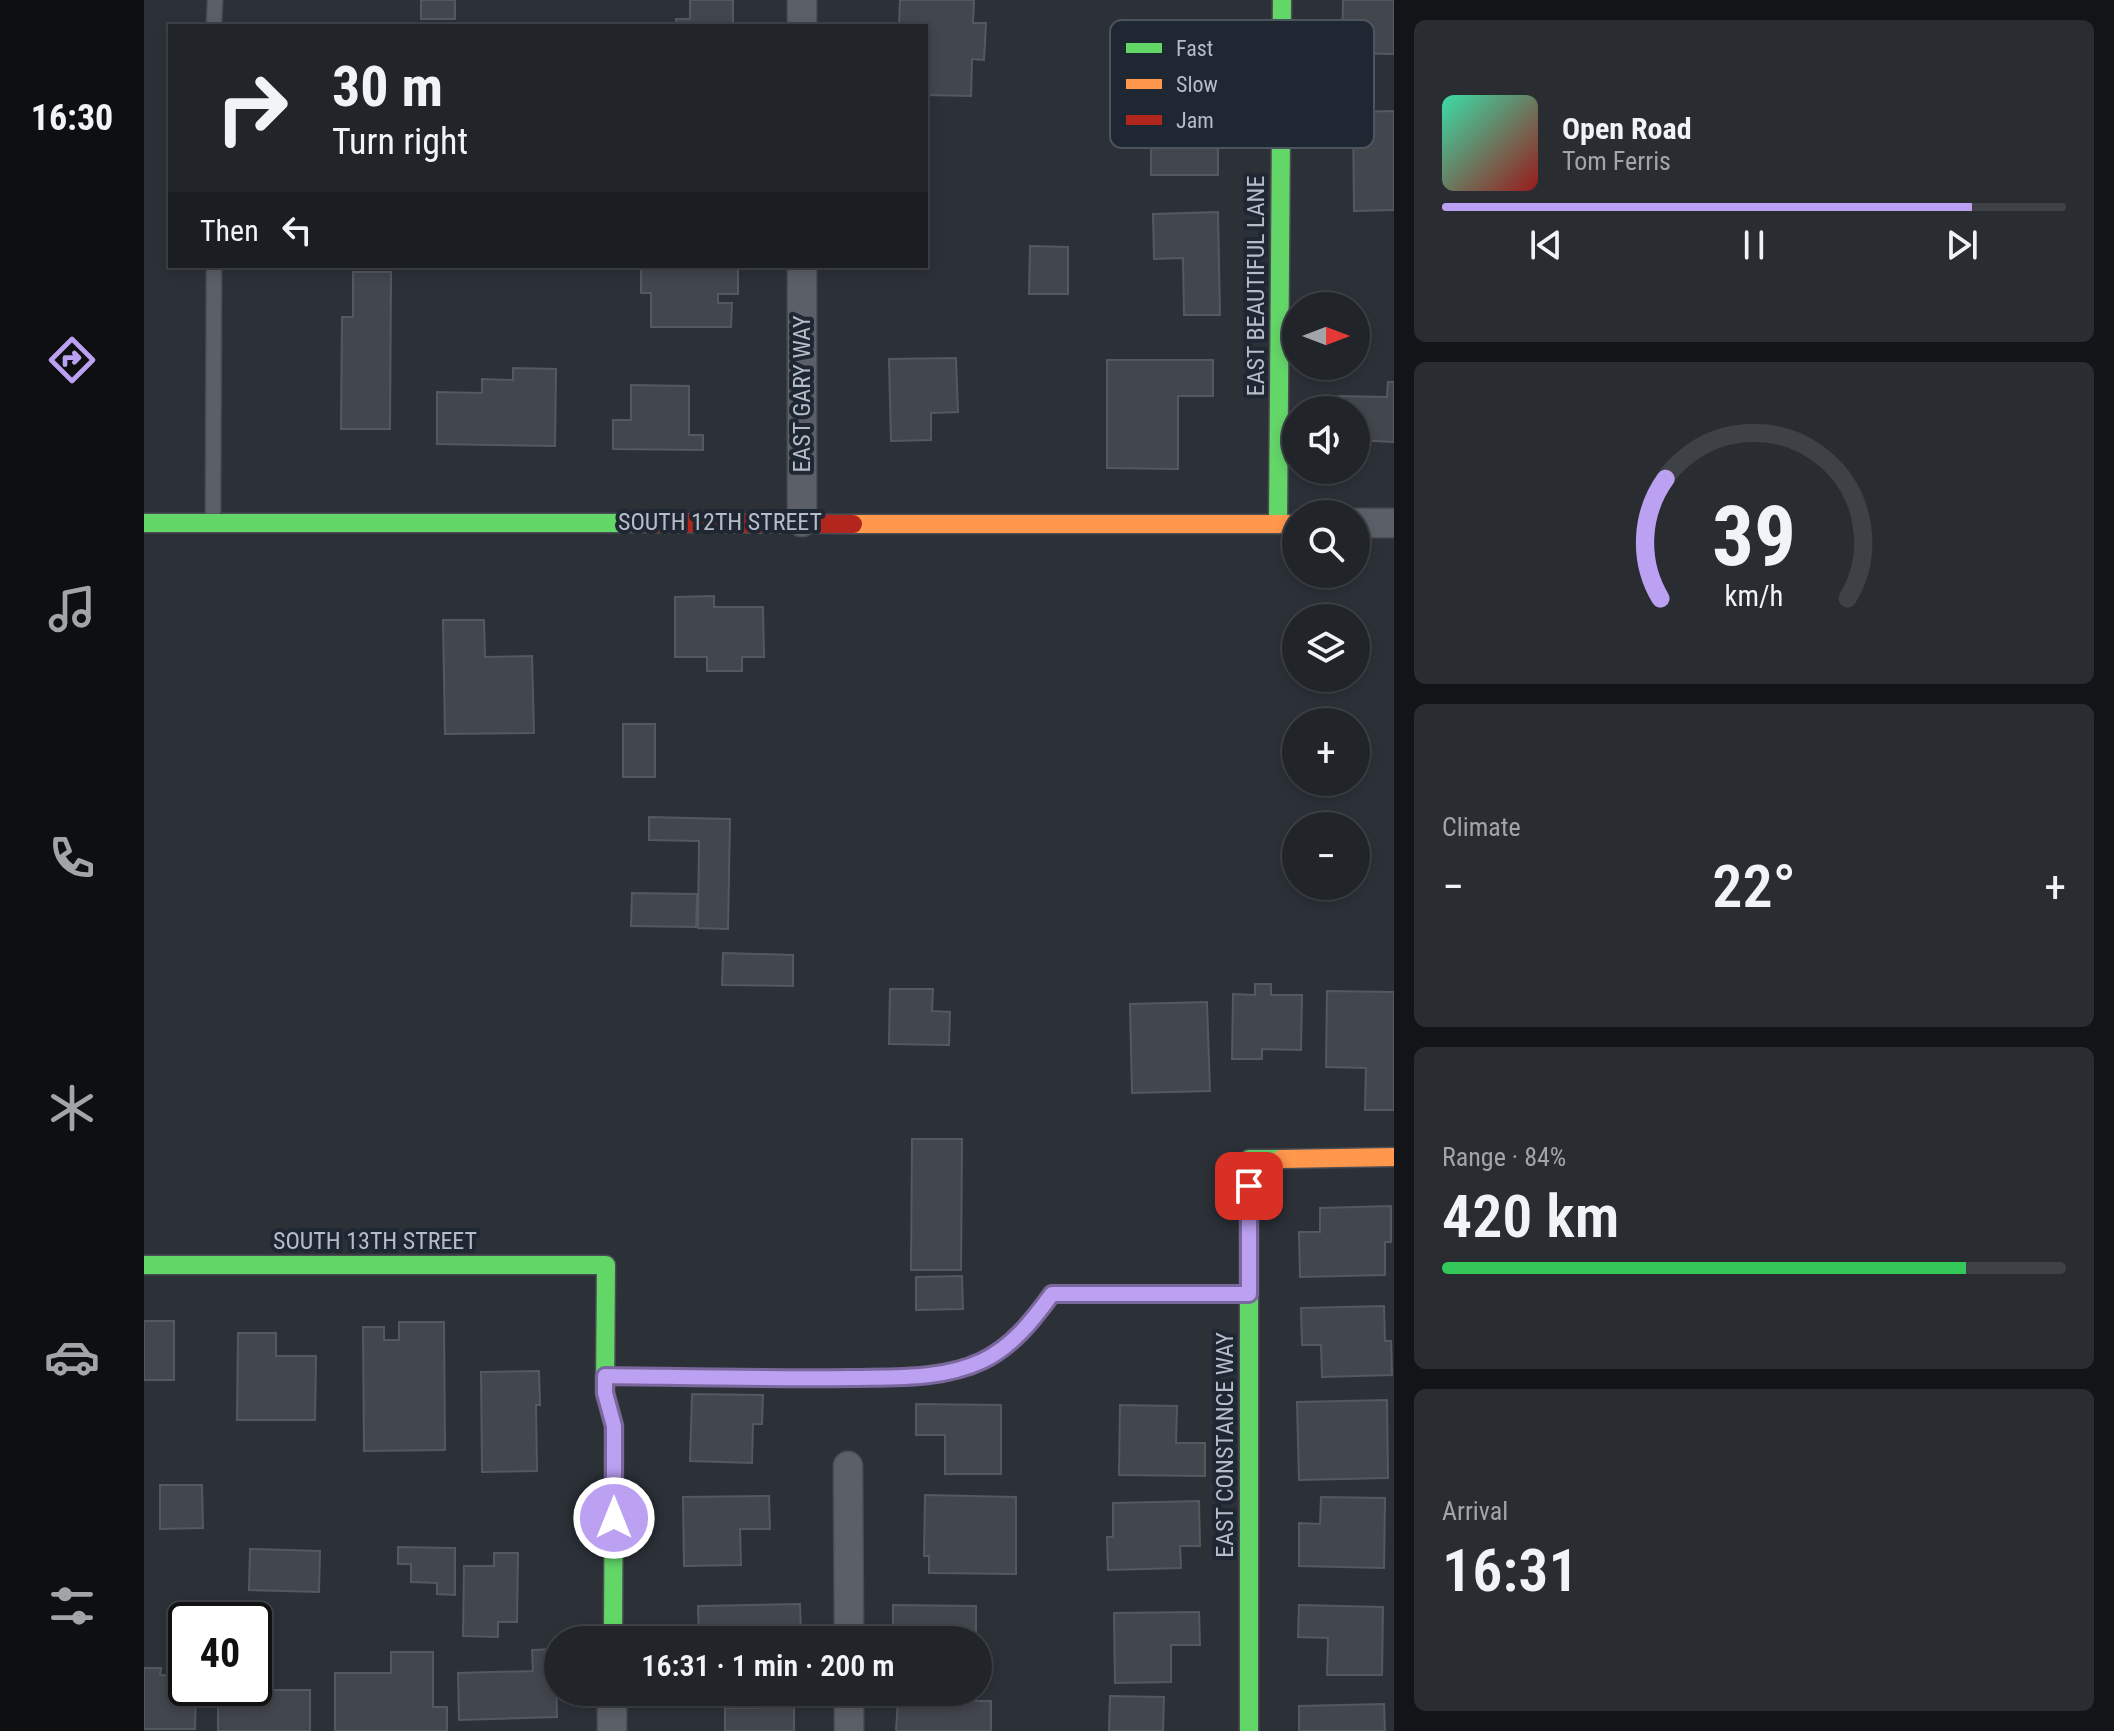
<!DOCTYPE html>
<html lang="en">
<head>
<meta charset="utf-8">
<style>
  body { margin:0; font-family:"Roboto Condensed",sans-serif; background:#292d32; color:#f1f3f6; height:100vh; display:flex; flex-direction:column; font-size:30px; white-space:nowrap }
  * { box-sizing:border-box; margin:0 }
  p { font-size:26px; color:#a2a5a8 }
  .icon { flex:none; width:44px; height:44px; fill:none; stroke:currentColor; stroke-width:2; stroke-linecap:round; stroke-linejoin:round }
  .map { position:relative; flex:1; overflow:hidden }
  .details { display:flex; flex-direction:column; gap:20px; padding:20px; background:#121417; width:720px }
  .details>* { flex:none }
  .top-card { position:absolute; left:24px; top:24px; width:760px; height:244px; border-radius:0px; box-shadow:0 4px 12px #0003,0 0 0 2px #3e4247; background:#21252a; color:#f1f3f6; overflow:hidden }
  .needle { width:52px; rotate:90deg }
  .fabs { position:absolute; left:1138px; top:292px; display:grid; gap:16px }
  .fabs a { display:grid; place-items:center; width:88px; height:88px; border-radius:50%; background:#21252a; box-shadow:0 4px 12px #0003,0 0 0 2px #3e4247; font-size:40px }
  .speed { position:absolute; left:24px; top:1602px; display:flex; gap:16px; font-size:40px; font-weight:700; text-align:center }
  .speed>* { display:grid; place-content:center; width:104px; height:104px; border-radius:50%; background:#21252a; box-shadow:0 4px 12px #0003,0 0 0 2px #3e4247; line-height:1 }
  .speed .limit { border:4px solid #111; border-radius:12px; background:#fff; color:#111 }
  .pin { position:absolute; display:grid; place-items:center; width:68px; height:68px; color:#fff; margin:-34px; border-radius:16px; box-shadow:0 4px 12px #0006 }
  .me { position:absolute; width:88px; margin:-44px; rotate:0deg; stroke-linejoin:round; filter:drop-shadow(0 0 6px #0008) }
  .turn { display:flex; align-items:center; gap:28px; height:168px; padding:0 32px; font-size:36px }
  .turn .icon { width:104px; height:104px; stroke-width:2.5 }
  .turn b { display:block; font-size:56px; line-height:68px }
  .then { display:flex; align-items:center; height:76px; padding:0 32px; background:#0003; gap:16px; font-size:30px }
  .big { font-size:60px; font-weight:600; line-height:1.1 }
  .details .card { flex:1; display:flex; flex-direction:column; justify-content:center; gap:12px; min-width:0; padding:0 28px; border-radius:12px; background:#292d32 }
  .details .dial { align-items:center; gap:0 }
  .dial svg { height:208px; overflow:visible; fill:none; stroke:#3e4247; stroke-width:7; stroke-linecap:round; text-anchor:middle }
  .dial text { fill:#f1f3f6; stroke:none }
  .song { display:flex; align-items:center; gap:24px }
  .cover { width:96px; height:96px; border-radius:12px; background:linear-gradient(135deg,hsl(160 70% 55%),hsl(0 70% 35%)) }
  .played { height:8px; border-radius:4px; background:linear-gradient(90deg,#bca0f2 85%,#3e4247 85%) }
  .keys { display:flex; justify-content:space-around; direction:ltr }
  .heat { display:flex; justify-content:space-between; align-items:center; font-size:44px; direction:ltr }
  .charge { height:12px; border-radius:6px; background:linear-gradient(90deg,#34c759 84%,#3e4247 0) }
  .trip { position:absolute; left:400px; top:1626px; width:448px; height:80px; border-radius:40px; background:#21252a; box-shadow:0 4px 12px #0003,0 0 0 2px #3e4247; font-weight:600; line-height:80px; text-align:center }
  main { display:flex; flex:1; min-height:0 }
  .dock { display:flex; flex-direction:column; width:144px; justify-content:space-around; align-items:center; background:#0d0f11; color:#a2a5a8 }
  .dock .icon { width:56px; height:56px }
  .dock .active { color:#bca0f2 }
  .dock b { font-size:36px; color:#f1f3f6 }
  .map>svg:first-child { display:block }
  .building { fill:#42464d; stroke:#54585f; stroke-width:2 }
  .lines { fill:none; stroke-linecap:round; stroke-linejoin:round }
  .lane-casing { stroke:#4a4d53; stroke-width:17 }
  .street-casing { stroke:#4a4d53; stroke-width:31 }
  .fast-casing { stroke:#4a4d53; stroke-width:21 }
  .slow-casing { stroke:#4a4d53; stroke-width:21 }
  .jam-casing { stroke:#4a4d53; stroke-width:21 }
  .lane { stroke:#5b5f67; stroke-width:14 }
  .street { stroke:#5b5f67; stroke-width:28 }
  .fast { stroke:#63d668; stroke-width:18 }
  .slow { stroke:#ff974d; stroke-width:18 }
  .jam { stroke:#b3261e; stroke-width:18 }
  .route-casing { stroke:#7a689d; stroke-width:20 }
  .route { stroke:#bca0f2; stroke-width:14 }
  .labels { text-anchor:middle; stroke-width:8; stroke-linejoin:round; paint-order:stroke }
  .street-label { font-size:24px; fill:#b6bdc9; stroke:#1f2733 }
  .key { fill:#1f2733; stroke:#4c5460; stroke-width:2 }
  .key-label { font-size:22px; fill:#b6bdc9 }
</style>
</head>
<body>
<main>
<nav class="dock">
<b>16:30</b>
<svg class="icon active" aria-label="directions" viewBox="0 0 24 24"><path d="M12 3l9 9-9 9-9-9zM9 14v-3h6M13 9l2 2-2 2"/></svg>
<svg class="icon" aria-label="music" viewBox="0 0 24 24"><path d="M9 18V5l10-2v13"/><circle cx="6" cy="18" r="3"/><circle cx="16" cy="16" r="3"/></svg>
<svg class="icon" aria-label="phone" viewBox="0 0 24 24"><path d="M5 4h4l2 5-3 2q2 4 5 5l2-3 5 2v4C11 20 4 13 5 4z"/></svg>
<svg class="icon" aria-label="climate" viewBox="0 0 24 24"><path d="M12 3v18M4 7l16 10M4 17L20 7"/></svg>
<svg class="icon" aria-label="car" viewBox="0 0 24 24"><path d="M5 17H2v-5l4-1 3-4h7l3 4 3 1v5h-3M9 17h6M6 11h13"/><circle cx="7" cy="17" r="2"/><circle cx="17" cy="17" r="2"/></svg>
<svg class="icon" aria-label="filters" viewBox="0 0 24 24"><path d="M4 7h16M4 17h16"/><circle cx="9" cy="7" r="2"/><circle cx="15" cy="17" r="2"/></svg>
</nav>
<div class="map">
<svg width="1250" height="1731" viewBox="0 0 1250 1731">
  <rect width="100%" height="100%" fill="#2c3138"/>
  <path class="building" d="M277,0H311V19H277Z
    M546,0H589V26H532V19H546Z
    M756,0H830L829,23H842L840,60L828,59L827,96L782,95V26H755Z
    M1199,0H1250V54L1198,53Z
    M1008,51H1074V175H1007Z
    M1250,111V210L1210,211L1209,112Z
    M1074,212L1076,315H1040L1039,258L1010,259L1009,214Z
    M886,246L924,247V294H885Z
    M497,266H594V294H574V303H588L587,327H507V293H497Z
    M209,272H247L246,429H197L198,317H209Z
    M812,358L814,412L787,413V440L747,441L745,359Z
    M963,360H1069V396H1034V469L963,468Z
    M369,368L412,369L411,446L293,444V392L338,393V379L369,380Z
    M1244,382H1250V442L1212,440V410H1195V396L1243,397Z
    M487,385L545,386V435H559V450L469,449V420H487Z
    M570,596V607H619L620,657H598V671H563V657H531V597Z
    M299,620H340L341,657L388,656L390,733L301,734Z
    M479,724H511V777H479Z
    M505,817L586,819L584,929L554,928L555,841L505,840Z
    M488,893L553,894L552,927L487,926Z
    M579,953L649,955V986L578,985Z
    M1111,984H1127V995H1158L1157,1050L1118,1049V1059H1088L1089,994L1111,995Z
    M746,989H789L788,1011L806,1012L805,1045L745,1044Z
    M1183,991L1250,992V1110H1221L1222,1068L1182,1067Z
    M1063,1002L1066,1091L988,1093L986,1004Z
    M768,1139H818L817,1270H767Z
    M1247,1206V1242H1241V1275L1156,1277L1155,1232H1176V1208Z
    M818,1276L819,1309L772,1310V1277Z
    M1240,1306L1241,1341H1247L1248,1375L1178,1377L1177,1345H1158L1157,1308Z
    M0,1321H30V1380H0Z
    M255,1322H300L301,1450L220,1451L219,1327H240V1340H255Z
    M94,1333H132V1356H172L171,1420H93Z
    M395,1371L396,1405H392L393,1471L338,1472L337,1372Z
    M548,1394L619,1395L618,1424H609L608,1463L546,1461Z
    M1243,1400L1244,1478L1155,1480L1153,1402Z
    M772,1404L857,1405V1474H801V1435H772Z
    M976,1405L1033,1406L1032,1443H1061V1476L975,1475Z
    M16,1485H58L59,1528L16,1529Z
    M781,1495L872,1497V1574L785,1573V1556H780Z
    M625,1496L626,1529H596L597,1565L540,1566L539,1497Z
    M1177,1497L1241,1498L1240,1568L1155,1566V1523L1176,1524Z
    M1055,1501L1056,1546H1036L1037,1568L964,1570L963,1537H969V1503Z
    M254,1547L311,1548V1595L293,1594V1583L267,1582V1564H254Z
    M106,1549L176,1551L175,1592L105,1590Z
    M350,1553H374L373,1622H354V1637L319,1636L320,1566H350Z
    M656,1604L657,1636L614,1637V1640H555L554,1606Z
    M749,1605L832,1606V1640H776V1637H749Z
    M1155,1605L1239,1607L1238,1675H1183L1184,1638L1154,1637Z
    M1055,1612L1056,1645H1027V1682L971,1683L970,1613Z
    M411,1649L413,1717L315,1720L314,1673L389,1671L388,1650Z
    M247,1652H289V1707H303V1731H191V1673H247Z
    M0,1668H17L16,1675L42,1676V1688H52L51,1729H0Z
    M74,1690H166V1731H74Z
    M966,1696L1020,1697L1019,1731H965Z
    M754,1701H847V1731H752Z
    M1240,1704L1241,1731H1155V1706Z
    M650,1707V1731H581V1708Z"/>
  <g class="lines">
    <defs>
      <path id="lane" d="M70,26L71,0
        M69,522L70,266
        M464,1376C544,1377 624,1380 704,1378C748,1377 797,1380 838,1361C868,1347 889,1320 908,1294H1101"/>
      <path id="street" d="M658,0V26
        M658,266V522
        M1212,523H1250
        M704,1466L705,1640
        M705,1692V1731
        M468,1731V1692"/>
      <path id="fast" d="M0,523H490
        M1134,524L1138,0
        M0,1265H462L461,1393L470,1426L469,1640
        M1105,1731V1159H1137"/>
      <path id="slow" d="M709,524H1152
        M1137,1159L1250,1157"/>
      <path id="jam" d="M490,523L709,524"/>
    </defs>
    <use href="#lane" class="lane-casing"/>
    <use href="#street" class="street-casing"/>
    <use href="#fast" class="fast-casing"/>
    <use href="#slow" class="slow-casing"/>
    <use href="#jam" class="jam-casing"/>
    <use href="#lane" class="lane"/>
    <use href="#street" class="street"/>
    <use href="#fast" class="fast"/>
    <use href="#slow" class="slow"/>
    <use href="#jam" class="jam"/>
  </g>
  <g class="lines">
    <defs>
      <path id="route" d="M470,1518V1426L461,1393V1376C542,1377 624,1379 706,1378C749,1377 798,1380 838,1361C868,1347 889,1320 908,1294H1105V1186"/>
    </defs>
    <use href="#route" class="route-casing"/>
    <use href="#route" class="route"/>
  </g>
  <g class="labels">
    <g class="street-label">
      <text transform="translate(1112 286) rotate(-90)" y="8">EAST BEAUTIFUL LANE</text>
      <text transform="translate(658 394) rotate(-90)" y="8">EAST GARY WAY</text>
      <text x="576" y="530">SOUTH 12TH STREET</text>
      <text x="231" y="1249">SOUTH 13TH STREET</text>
      <text transform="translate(1081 1445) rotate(-90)" y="8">EAST CONSTANCE WAY</text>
    </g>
  </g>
  <rect x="966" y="20" width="264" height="128" rx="12" class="key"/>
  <rect x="982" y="43" width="36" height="10" fill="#63d668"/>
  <rect x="982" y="79" width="36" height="10" fill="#ff974d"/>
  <rect x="982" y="115" width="36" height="10" fill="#b3261e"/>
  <g class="key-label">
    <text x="1032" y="56">Fast</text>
    <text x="1032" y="92">Slow</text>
    <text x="1032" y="128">Jam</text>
  </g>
</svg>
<div class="fabs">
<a><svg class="needle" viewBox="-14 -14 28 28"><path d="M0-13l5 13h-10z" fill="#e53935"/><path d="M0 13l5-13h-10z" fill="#a2a5a8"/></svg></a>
<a><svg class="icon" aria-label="sound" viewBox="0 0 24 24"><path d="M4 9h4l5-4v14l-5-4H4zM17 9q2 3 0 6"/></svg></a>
<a><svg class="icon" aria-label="search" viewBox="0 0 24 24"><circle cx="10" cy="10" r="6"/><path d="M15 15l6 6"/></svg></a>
<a><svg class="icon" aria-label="layers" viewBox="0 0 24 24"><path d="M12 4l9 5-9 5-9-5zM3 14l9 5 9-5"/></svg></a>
<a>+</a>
<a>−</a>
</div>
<div class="speed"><div class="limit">40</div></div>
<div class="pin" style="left:1105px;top:1186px;background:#d93025"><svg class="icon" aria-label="arrive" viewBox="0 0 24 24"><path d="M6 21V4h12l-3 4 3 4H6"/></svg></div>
<svg class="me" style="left:470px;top:1518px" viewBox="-20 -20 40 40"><circle r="17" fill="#bca0f2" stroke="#fff" stroke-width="3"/><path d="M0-11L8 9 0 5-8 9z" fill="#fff"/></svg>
<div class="trip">16:31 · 1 min · 200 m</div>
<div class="top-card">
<div class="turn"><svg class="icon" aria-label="right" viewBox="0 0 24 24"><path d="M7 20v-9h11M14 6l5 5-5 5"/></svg><div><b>30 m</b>Turn right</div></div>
<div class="then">Then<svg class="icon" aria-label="left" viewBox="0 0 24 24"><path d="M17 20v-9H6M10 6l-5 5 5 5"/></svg></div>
</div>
</div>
<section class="details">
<div class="card">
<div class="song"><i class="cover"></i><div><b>Open Road</b><p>Tom Ferris</p></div></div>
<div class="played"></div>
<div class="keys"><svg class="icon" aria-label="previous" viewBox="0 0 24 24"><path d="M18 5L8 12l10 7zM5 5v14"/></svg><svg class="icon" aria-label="pause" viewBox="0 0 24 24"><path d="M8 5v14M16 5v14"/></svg><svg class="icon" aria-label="next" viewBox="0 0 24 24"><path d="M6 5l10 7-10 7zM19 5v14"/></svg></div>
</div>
<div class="card dial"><svg viewBox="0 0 100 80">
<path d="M14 69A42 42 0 1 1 86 69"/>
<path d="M14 69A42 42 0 0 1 16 23" stroke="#bca0f2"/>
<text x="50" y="56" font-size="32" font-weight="700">39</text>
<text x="50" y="72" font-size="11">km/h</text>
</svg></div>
<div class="card"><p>Climate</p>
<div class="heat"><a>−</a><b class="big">22°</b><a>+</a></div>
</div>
<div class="card"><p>Range · 84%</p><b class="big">420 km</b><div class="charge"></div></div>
<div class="card"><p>Arrival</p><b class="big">16:31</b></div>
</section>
</main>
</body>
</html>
